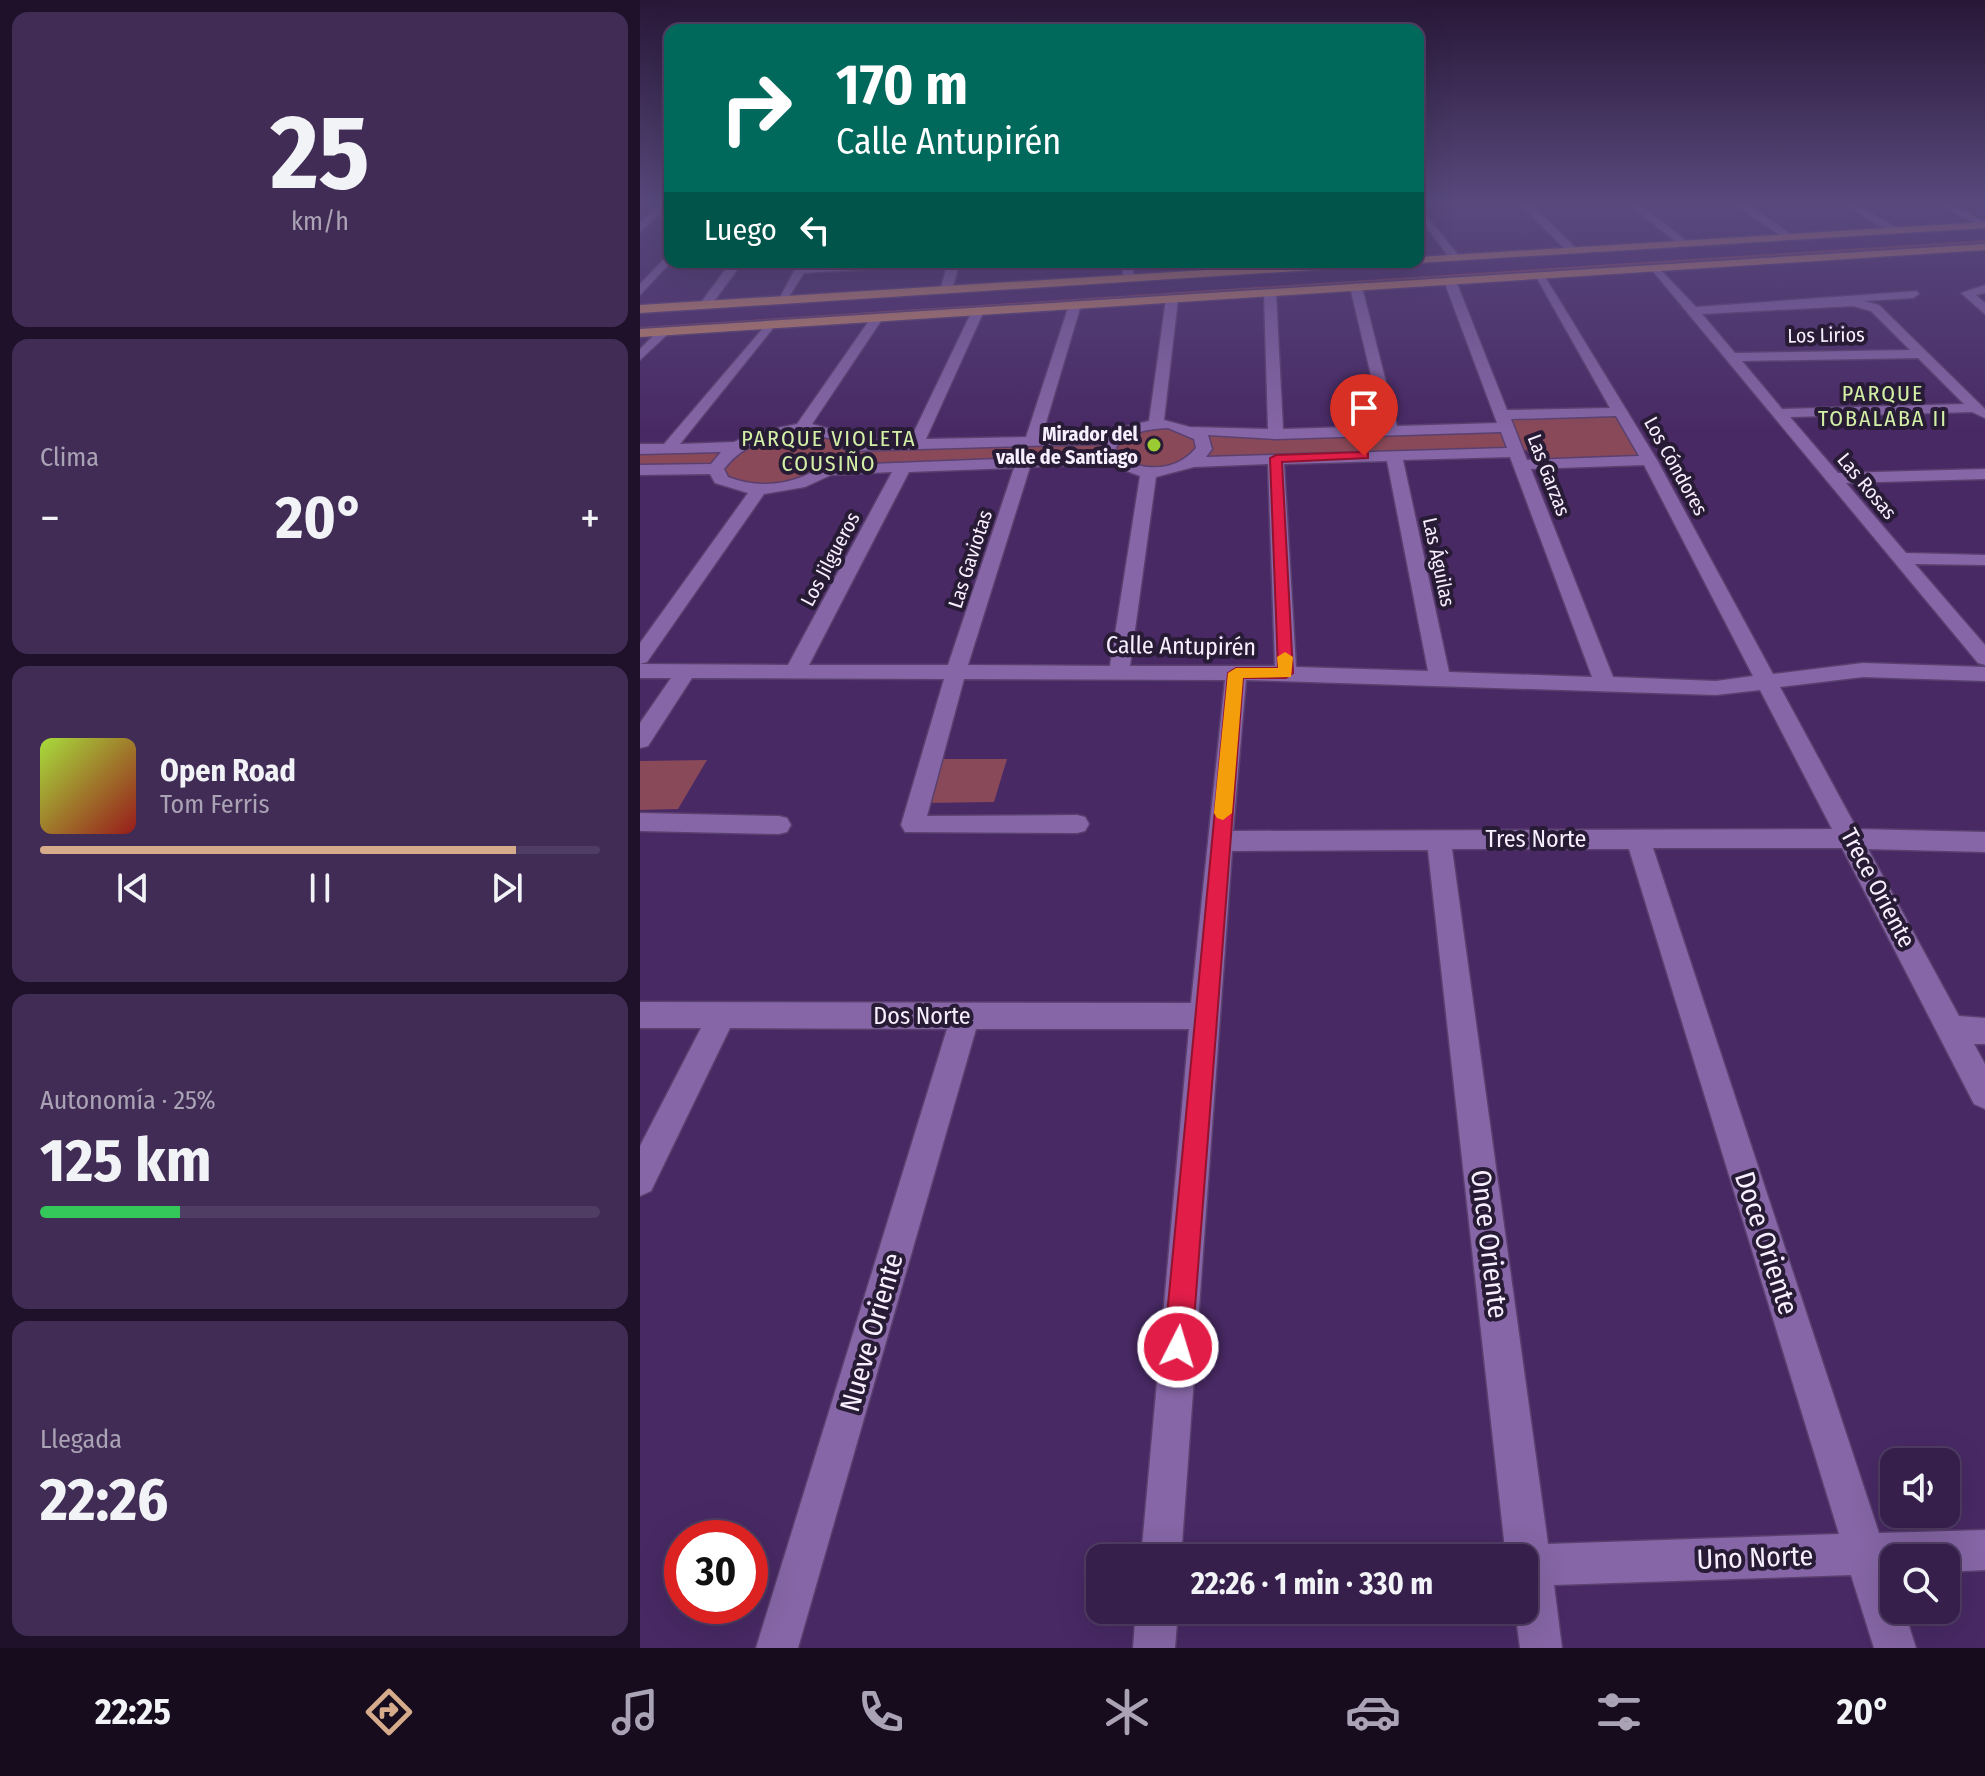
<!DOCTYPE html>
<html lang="es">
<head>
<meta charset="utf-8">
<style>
  body { margin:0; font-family:"Fira Sans Condensed",sans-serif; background:#412c55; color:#f1f3f6; height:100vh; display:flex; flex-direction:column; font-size:30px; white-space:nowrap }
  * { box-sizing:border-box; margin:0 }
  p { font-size:26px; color:#aaa2b5 }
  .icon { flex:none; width:44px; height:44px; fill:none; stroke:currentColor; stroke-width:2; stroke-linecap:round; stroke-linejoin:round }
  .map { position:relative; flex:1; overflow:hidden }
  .panel { display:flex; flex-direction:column; gap:12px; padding:12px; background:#1e1129; width:640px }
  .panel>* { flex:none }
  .top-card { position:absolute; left:24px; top:24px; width:760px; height:244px; border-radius:16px; box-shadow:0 8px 32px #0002,0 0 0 2px #503d63; background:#00695c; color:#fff; overflow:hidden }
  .tools { position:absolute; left:1240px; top:1448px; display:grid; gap:16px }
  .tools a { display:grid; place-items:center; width:80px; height:80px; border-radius:16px; background:#361f4b; box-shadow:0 8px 32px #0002,0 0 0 2px #503d63; font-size:40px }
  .speed { position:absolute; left:24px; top:1520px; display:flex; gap:16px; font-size:40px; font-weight:700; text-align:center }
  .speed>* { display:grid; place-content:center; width:104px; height:104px; border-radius:50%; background:#361f4b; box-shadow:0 8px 32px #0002,0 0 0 2px #503d63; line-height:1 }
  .speed .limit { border:12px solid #d22; background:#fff; color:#111 }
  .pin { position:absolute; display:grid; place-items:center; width:68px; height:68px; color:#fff; margin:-82px -34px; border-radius:50% 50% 50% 0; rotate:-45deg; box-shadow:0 0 8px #0007 }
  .pin .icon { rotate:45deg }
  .me { position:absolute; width:88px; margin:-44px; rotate:5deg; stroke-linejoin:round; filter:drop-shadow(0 0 6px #0008) }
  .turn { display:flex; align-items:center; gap:28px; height:168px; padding:0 40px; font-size:36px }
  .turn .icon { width:104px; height:104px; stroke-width:2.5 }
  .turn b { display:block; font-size:56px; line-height:68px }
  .then { display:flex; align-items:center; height:76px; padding:0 40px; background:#0003; gap:16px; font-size:30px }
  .big { font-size:60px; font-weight:700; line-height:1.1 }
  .panel .card { flex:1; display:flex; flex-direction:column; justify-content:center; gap:12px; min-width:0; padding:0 28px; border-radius:16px; background:#412c55 }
  .panel .dial { align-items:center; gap:0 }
  .dial b { font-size:104px; line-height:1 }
  .song { display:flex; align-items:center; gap:24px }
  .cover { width:96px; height:96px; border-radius:12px; background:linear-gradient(135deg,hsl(80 70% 55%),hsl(0 70% 35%)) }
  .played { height:8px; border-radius:4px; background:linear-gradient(90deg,#d6ab8b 85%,#503d63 85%) }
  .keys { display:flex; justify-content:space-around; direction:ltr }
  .heat { display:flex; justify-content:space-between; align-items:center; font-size:44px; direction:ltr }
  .charge { height:12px; border-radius:6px; background:linear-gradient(90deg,#34c759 25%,#503d63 0) }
  .trip { position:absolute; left:446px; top:1544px; width:452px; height:80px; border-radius:16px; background:#361f4b; box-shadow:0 8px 32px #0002,0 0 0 2px #503d63; font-weight:700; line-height:80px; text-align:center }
  .tab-bar { display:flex; height:128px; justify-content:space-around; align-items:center; background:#160c1e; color:#aaa2b5 }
  .tab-bar .icon { width:56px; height:56px }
  .tab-bar .current { color:#d6ab8b }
  .tab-bar b { font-size:36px; color:#f1f3f6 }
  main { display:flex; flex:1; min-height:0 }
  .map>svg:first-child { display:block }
  .green { fill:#894958 }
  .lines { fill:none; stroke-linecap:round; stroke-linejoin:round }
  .minor-casing { stroke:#5a406f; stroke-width:3 }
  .major-casing { stroke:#5a406f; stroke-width:3 }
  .minor { fill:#8666a6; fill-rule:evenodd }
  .major { fill:#c68766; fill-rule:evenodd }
  .route { fill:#e11d48; stroke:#92132f; stroke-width:2 }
  .slow { fill:#f59e0b }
  .poi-dot { fill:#9bcb33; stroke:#281b35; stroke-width:3 }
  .labels { text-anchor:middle; stroke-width:8; stroke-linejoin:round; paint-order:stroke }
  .far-street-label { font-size:20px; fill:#f6f0fe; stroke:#281b35 }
  .far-poi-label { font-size:20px; font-weight:bold; fill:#f6f0fe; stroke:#281b35; text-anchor:end }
  .far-neighbourhood-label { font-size:22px; letter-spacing:2px; fill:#d3f0a7; stroke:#281b35 }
  .street-label { font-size:24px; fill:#f6f0fe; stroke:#281b35 }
  .near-street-label { font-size:28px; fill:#f6f0fe; stroke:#281b35 }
</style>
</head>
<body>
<main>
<section class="panel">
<div class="card dial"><b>25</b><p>km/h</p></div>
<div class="card"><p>Clima</p>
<div class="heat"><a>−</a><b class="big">20°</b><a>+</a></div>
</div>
<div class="card">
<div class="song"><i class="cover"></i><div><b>Open Road</b><p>Tom Ferris</p></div></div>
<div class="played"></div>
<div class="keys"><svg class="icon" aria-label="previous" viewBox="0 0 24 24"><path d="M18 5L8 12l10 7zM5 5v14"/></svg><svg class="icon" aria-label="pause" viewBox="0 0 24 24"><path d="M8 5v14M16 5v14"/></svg><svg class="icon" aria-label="next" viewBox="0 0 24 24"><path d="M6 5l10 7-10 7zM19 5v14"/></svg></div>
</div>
<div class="card"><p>Autonomía · 25%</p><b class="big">125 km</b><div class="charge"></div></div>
<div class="card"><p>Llegada</p><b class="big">22:26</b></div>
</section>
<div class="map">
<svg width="1345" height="1648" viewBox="0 0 1345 1648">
  <rect width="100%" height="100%" fill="#482964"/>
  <path class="green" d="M1345,240V244L0,331V327Z
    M976,413L1003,457L894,459L886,450L547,460C526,471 506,468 484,464L184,469C158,479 100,503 83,468L0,469V450L101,448L127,437L156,432L193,438L200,447L478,440C501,427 524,425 550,432L873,428L871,418Z
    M300,759H367L354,802L284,803Z
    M67,760L38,809L0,810V761Z"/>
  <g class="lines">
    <defs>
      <path id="minor" d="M22,201H30V205L0,232V223Z
        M877,201H888L937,249V253H929Z
        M985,201H996L1050,244L1041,246Z
        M1090,201H1102L1155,237L1146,239Z
        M1198,201H1210L1260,230L1251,232Z
        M1290,201H1303L1345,222V228Z
        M778,205L819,256V260H811L778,215Z
        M30,253L31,262L0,295V284Z
        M91,262H103L69,308H61L59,305Z
        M159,262H171L168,266L241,262L233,269L164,273L145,303H137Z
        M308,262H320L312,290L306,294L300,290Z
        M482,262H494L493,280L483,278Z
        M574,262H586L587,275H579Z
        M1016,265L1056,307L1277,291L1279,294L1273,298L1224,301L1239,305L1345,409V418L1332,412L1150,417L1198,473L1345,469V479L1206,483L1266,553L1345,555V565L1275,564L1345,645V665L1338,663L1012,270ZM1213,306L1231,311L1270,350L1095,353L1062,314ZM1278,358L1324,404L1142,409L1102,361Z
        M894,273L904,275L1017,460L1133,674L1223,663L1345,667V681L1223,677L1140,687L1217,829L1345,832V852L1228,849L1319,1016L1345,1018V1044H1334L1345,1064V1109L1334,1104L1202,848H1013L1239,1533L1345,1530V1570L1306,1572V1558H1254V1610H1264L1276,1648H1234L1211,1575L914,1585L922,1648H880L875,1610H884V1558H866L788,850L592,851L541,1558H501L549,1029H336L158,1648H116L307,1029L90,1028L11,1191L0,1196V1146L61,1028H0V1002L551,1003L585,680L324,679L287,816L437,815L445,817L449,824L445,831L437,833L265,832L261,825L304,679L52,678L8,746L0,748V723L31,678H0V664L148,665L252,472L191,475L165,487L124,494L7,662L0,664V643L108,493L75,483L70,474L0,475V465L71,464L81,452L0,454V444H24L130,320L136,324L134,327L40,444L94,442L113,433L157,424L233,315L237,314L243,318L172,424L200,432L211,441L270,440L332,311L338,307L344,311L286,439L386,437L429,305L435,301L441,305L402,436L471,435L483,427L509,421L526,299L532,295L538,299L524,420L550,427L628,429L624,293L630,289L636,293L643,429L743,426L710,287L716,283L722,287L757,426L857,423L804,281L810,278L816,281L867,410L970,408ZM976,416L999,456L887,460L871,419ZM528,428L554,439L556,448C536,472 504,472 478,457L476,447C491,431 508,429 528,428ZM861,432L867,448L566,457L572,449L568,435L636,439ZM157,433L189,438L207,451L462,444V455L205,465L209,460L201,455C191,458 183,466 174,471C147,486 116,488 88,477L84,469C102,445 129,436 157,433ZM870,457L952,677L809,672L763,460ZM747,461L788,671L656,667L644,464ZM468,464L500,476L470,666L328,665L390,467ZM628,464L635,666H490L516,477L554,467ZM1004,465L1113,676L1076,681L973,677L891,469ZM374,468L308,665H169L269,472ZM606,680L1076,695L1120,690L1192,829L593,831ZM812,849H989L1199,1534L908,1544Z
        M1345,285V293L1336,295L1345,303V314L1321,293Z
        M21,328L31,331L0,360V349Z
        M0,813L139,816L147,818L151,825L147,832L139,834L0,831Z
        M496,1610H538L535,1648H493Z"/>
      <path id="major" d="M1345,222V228L778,263L774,262H778V257Z
        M1345,244V250L0,337V329Z
        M695,262H755L749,265L0,313V305Z"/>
    </defs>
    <use href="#minor" class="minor-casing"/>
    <use href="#major" class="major-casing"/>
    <use href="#minor" class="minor"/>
    <use href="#major" class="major"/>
  </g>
  <linearGradient id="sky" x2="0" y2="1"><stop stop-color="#281737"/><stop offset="0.47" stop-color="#58497d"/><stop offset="1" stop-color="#58497d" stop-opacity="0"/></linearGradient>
  <rect width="1345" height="432" fill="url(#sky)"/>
  <path class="route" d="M724,452L728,453V458L642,462L653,673L646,678H603L552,1347L548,1357L538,1361L528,1357L524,1347L588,673L596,668H638L630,458L636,455Z"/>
  <path class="slow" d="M645,652L653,657L651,677L603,678L592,813L583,820L577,818L574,813L588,673L596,668H638L637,657Z"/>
  <circle class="poi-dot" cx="514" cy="445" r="8"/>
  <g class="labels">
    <g class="far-street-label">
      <text transform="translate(1186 335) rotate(-1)" y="7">Los Lirios</text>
      <text transform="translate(1036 466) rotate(61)" y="7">Los Cóndores</text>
      <text transform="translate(909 475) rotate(69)" y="7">Las Garzas</text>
      <text transform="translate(1227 486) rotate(50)" y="7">Las Rosas</text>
      <text transform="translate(190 559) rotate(-62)" y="7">Los Jilgueros</text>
      <text transform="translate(330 559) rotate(-72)" y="7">Las Gaviotas</text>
      <text transform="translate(799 562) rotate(78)" y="7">Las Águilas</text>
    </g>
    <g class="far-poi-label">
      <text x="498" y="441">Mirador del<tspan x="498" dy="23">valle de Santiago</tspan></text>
    </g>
    <g class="far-neighbourhood-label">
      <text x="1243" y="401">PARQUE<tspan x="1243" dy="25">TOBALABA II</tspan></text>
      <text x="189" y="446">PARQUE VIOLETA<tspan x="189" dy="25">COUSIÑO</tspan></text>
    </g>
    <g class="street-label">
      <text transform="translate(541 646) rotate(1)" y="8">Calle Antupirén</text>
      <text x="896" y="847">Tres Norte</text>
      <text transform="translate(1238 888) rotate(62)" y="8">Trece Oriente</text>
      <text x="282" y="1024">Dos Norte</text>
    </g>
    <g class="near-street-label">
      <text transform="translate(1127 1243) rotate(72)" y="10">Doce Oriente</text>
      <text transform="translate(850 1244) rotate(83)" y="10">Once Oriente</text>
      <text transform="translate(231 1332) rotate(-74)" y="10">Nueve Oriente</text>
      <text transform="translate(1115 1557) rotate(-2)" y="10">Uno Norte</text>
    </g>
  </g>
</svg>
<div class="tools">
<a><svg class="icon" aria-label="sound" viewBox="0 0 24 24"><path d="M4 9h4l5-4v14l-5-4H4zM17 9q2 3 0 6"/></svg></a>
<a><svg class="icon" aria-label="search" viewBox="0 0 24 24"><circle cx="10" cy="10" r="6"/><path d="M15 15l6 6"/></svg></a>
</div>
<div class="speed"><div class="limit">30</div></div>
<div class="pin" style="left:724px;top:456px;background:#d93025"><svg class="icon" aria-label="arrive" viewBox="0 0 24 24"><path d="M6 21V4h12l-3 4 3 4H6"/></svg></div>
<svg class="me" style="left:538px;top:1347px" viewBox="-20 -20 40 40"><circle r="17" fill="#e11d48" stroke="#fff" stroke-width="3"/><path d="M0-11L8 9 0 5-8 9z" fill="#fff"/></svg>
<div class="trip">22:26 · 1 min · 330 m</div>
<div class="top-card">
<div class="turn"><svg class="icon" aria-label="right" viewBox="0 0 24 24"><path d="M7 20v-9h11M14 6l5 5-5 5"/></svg><div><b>170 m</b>Calle Antupirén</div></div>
<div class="then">Luego<svg class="icon" aria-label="left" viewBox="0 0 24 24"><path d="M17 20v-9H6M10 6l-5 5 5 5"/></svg></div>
</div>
</div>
</main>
<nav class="tab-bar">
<b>22:25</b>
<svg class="icon current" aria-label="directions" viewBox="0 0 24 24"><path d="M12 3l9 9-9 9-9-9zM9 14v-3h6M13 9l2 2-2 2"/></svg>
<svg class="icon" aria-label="music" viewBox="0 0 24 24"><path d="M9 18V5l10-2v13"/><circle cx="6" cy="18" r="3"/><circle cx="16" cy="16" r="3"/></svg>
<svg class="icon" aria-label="phone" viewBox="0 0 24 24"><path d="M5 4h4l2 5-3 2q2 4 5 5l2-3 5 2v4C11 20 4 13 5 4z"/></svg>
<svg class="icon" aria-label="climate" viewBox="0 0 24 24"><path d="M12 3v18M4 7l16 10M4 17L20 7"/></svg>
<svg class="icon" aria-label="car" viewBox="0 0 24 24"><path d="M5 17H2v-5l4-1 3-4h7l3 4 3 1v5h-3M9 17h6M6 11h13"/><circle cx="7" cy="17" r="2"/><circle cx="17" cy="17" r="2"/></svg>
<svg class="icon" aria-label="filters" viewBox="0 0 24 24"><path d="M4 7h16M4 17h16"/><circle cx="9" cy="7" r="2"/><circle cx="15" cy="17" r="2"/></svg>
<b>20°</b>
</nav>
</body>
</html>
